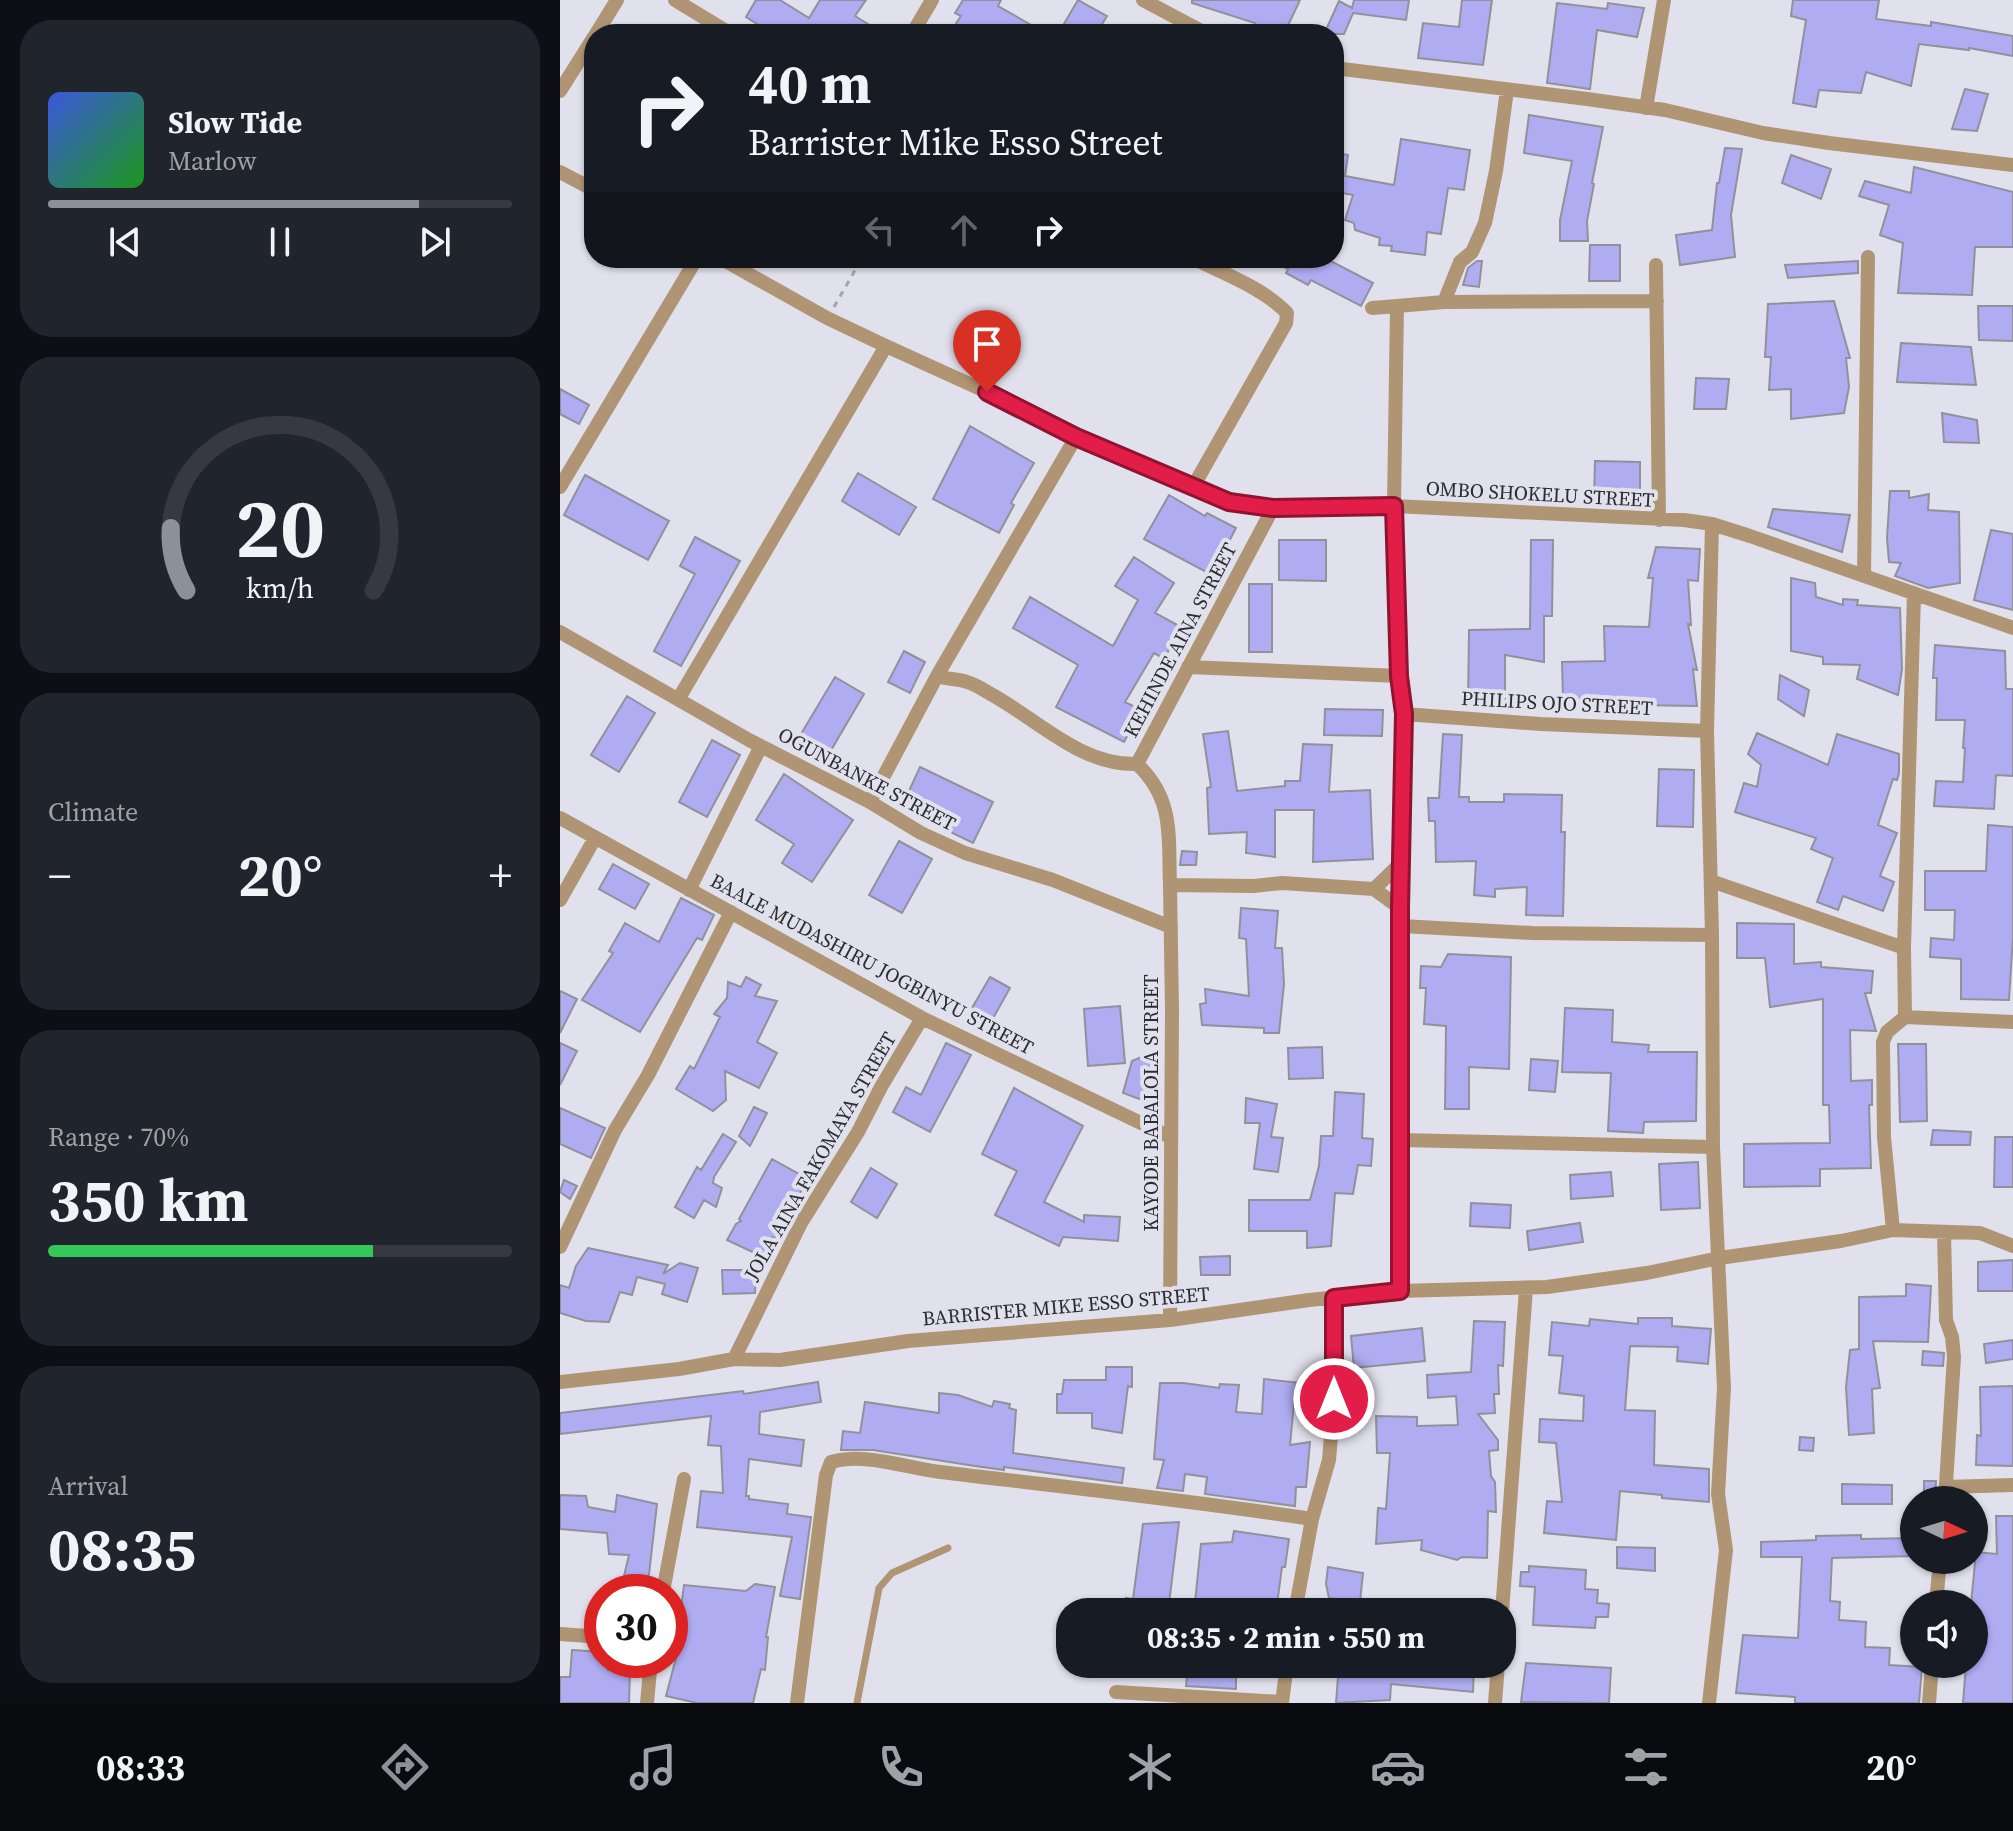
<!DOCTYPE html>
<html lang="en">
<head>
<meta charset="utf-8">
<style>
  body { margin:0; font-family:"Source Serif 4",serif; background:#20242c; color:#f1f3f6; height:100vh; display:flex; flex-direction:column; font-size:30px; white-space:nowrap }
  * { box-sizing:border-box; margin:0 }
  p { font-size:26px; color:#9ea1a6 }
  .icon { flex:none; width:44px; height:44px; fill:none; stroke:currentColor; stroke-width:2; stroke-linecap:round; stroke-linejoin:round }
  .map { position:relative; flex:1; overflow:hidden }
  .sheet { display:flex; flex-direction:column; gap:20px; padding:20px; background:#0d0f14; width:560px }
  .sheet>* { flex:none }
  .top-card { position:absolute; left:24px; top:24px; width:760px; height:244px; border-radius:32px; box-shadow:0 2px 6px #0004; background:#171b24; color:#f1f3f6; overflow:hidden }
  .needle { width:52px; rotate:94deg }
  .fabs { position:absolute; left:1340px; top:1486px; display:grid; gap:16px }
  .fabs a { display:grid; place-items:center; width:88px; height:88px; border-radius:50%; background:#171b24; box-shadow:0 2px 6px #0004; font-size:40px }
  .speed { position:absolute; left:24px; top:1574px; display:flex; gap:16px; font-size:40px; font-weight:700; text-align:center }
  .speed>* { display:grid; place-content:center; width:104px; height:104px; border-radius:50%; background:#171b24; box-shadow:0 2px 6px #0004; line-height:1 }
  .speed .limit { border:12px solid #d22; background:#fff; color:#111 }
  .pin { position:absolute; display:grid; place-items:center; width:68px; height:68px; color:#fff; margin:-82px -34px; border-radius:50% 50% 50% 0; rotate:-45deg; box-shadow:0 0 8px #0007 }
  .pin .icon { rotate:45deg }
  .me { position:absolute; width:88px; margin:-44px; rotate:0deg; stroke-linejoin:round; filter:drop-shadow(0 0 6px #0008) }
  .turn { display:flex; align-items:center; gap:28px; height:168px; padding:0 32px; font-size:36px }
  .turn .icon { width:104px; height:104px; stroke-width:2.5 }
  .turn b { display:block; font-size:56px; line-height:68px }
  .lanes { display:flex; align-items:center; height:76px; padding:0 32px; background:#0003; justify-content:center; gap:40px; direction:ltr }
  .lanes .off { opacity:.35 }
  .big { font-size:60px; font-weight:700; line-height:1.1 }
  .sheet .card { flex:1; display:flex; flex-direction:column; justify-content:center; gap:12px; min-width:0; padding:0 28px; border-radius:32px; background:#20242c }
  .sheet .dial { align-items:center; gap:0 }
  .dial svg { height:208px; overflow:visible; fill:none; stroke:#363941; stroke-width:7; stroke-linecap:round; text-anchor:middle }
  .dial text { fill:#f1f3f6; stroke:none }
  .song { display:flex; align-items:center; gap:24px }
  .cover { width:96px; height:96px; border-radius:12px; background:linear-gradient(135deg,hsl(230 70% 55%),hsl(120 70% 35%)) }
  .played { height:8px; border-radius:4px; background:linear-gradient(90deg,#8c9099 80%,#363941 80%) }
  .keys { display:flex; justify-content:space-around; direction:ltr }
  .heat { display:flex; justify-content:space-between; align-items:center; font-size:44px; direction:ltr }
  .charge { height:12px; border-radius:6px; background:linear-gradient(90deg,#34c759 70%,#363941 0) }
  .trip { position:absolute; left:496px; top:1598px; width:460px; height:80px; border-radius:32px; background:#171b24; box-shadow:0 2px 6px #0004; font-weight:700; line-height:80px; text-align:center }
  .dock { display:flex; height:128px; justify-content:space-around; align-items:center; background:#090b0e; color:#9ea1a6 }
  .dock .icon { width:56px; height:56px }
  .dock .current { color:#8c9099 }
  .dock b { font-size:36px; color:#f1f3f6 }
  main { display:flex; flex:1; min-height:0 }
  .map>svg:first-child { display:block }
  .building { fill:#afacf1; stroke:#91919c; stroke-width:2 }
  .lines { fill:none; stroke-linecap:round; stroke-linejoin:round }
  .path { stroke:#a4a4ad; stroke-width:3; stroke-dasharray:6 6; stroke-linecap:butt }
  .lane { stroke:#af9574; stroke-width:7 }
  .street { stroke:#af9574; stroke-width:14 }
  .route-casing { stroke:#92132f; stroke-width:20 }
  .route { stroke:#e11d48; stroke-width:14 }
  .labels { text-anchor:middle; stroke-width:8; stroke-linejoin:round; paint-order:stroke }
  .street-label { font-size:20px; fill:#2c2c31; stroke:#e1e1ed }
</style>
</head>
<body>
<main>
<section class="sheet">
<div class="card">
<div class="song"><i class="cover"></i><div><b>Slow Tide</b><p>Marlow</p></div></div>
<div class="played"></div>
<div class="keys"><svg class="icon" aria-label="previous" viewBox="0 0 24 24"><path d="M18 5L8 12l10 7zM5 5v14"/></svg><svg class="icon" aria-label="pause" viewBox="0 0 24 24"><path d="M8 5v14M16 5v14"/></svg><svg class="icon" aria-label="next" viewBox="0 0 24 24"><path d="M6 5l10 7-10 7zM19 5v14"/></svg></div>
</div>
<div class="card dial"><svg viewBox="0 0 100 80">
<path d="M14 69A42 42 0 1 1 86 69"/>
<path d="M14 69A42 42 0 0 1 8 45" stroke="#8c9099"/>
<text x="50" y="56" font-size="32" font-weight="700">20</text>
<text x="50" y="72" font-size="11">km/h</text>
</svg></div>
<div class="card"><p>Climate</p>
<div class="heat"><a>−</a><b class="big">20°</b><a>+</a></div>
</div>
<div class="card"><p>Range · 70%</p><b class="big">350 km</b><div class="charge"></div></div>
<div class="card"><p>Arrival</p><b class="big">08:35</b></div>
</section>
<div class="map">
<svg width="1453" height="1703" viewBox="0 0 1453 1703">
  <rect width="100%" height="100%" fill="#e1e1ed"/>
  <path class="building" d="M196,0H220L249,18L260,0H306L295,16L324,34H213L186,17Z
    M403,0H441L438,6L487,34H389L401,16L395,13Z
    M518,0L547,16L536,34H498Z
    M632,0H740L724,34H708L693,27L695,23L632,3Z
    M794,0H849L846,20L793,13L784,34H764L779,1L792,8Z
    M902,0H932L923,65L858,58L863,23L899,27Z
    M1233,0H1319L1316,19L1371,26V22L1453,36V56L1409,48V50L1359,44L1351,86L1306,72L1301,93L1259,90L1256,107L1233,103L1246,20L1231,16Z
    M997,3L1047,9L1048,3L1084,8L1077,37L1037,30L1030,89L987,83Z
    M1405,89L1428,94L1417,131L1392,129Z
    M969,115L1043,127L1032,183L1034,184L1027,221L1028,241H1000V220L1012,161L964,153Z
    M841,139L910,150L904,190L888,188L881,234L867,232L865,255L831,251L832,246L819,245L820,238L795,230L794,223L785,220L793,195L782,193V196H774V152L788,155L785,176L834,185Z
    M1165,148L1182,149L1171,215L1175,257L1120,265L1116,235L1152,230L1157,183H1159Z
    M1231,155L1271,169L1261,199L1222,183Z
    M1354,167L1453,192V247H1415L1412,295L1338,293L1343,243L1320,235L1329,205L1299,196L1305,181L1351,193Z
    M1030,245H1060V281H1029Z
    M704,258H765L813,283L801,306L751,280L748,285L726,273L728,269Z
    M917,261H922L919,287L903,285L908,268Z
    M1298,261V273L1228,278L1225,265Z
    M1274,301L1290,358H1286L1289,387L1284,413L1231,419V389L1209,390L1211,357H1205L1208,304Z
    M1418,306H1453V341L1419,340Z
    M1341,343L1411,347L1416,385L1337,382Z
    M1136,378L1169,379L1166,409H1134Z
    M0,389L29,405L19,424L0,414Z
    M1382,413L1417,420L1419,443L1384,442Z
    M410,426L474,463L451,503L454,505L439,533L373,499Z
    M1035,461L1080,462V499H1034Z
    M298,473L356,507L339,535L282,501Z
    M25,475L109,521L88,560L4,515Z
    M1330,491H1349V498L1369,494L1368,510L1399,512L1400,583L1368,588L1335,576L1341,563L1329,562L1327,538Z
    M609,495L645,516L647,513L676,528L652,575L584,539Z
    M1213,509L1290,515L1282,552L1208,527Z
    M1431,530L1453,534V610L1414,600Z
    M135,537L180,561L121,666L94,651L135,574L120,566Z
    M719,540H766V581L719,580Z
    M971,540H993L992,616H984V662L945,655V705H908L909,630L970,629Z
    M1096,547L1140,549L1138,581L1128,580L1131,625L1128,624L1137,670L1133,669L1137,706L1076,705L1074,714H1056V698L1003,699L1002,662L1045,661L1044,626L1089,627L1093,578H1088Z
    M574,557L614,583L595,613L621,627L604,659L594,653L565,702L581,710L564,742L496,707L518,665L453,628L470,597L553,646L578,600L555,586Z
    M1231,578L1255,583L1256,597L1283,605V599L1298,600L1297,605L1340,608L1342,669L1338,695L1297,679L1300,665L1263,664V657L1231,651Z
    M689,584H712V652H689Z
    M1375,645L1445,651L1446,689H1453V776L1436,775L1434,809L1374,806L1376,781L1403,782L1405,748H1403L1405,720H1376L1377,678H1373Z
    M344,651L365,662L350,693L328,682Z
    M1220,675L1249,690L1244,716L1218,699Z
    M275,677L304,694L270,752L241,734Z
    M67,696L95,713L59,772L31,755Z
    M765,709L823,710L822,736L764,735Z
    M668,731L677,791L725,786V781H740L743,744L772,745L769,792L810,790L813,859L753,862L754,810H715V857L686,853L687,832L649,834L647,788L651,787L643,734Z
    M1197,733L1268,765L1277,734L1339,754V773L1337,780L1333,779L1318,825L1337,833L1320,876L1334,882L1323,911L1283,896L1278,910L1257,902L1273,858L1251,849L1256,838L1175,812L1184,783L1197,787L1201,765L1188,754Z
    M883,734L902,735L899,797H909V802H944V794L1002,795L1001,832H1005L1003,916L966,915L967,887L935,889V897L914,895L916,861L876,862L875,821H869L868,798H879Z
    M152,740L180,755L147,817L119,802Z
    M360,767L433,802L413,843L341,808Z
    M1099,769L1134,770L1133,827L1097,826Z
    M224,774L293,820L252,882L222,863L234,844L196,820Z
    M1428,825L1453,827V936L1449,1000L1401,999V959L1370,957L1371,938L1394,940L1395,910H1365V871H1426Z
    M339,841L372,859L342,913L309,895Z
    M622,851L637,852L636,865H620Z
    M53,864L89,884L75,909L39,889Z
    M121,898L154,915L142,940L137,938L80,1032L22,1000L53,953L49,951L65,923L99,942Z
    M681,908L718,911L715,948H722L724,984L719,1033H704V1028L642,1025L640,1004L646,1003L645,989L689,996L686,939L679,938Z
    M1177,923L1234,924V964L1261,962V967L1313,971L1311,993H1305L1316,1031L1290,1030L1291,1081L1312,1080V1105H1309L1311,1168L1260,1169V1186L1184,1187V1144L1270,1143L1269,1105H1263V999L1210,1007L1205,958H1177Z
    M888,954L951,957L949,1069L909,1067V1109H885L886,1026L864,1024L866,988H860L861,966L881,967Z
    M186,977L201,985L195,996L217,1001L197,1042L217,1053L199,1088L165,1071L166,1100L153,1111L116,1089L130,1066L134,1069L160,1017L154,1014L167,998L168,982L181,987Z
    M430,977L450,988L432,1020L412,1008Z
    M0,991L17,999L0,1033Z
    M560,1006L565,1063L528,1066L524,1009Z
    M1005,1008L1053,1010L1052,1042L1089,1045L1088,1052H1137L1136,1121L1084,1122L1083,1133L1048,1131L1051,1073L1002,1072Z
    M0,1043L17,1051L0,1085Z
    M386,1043L411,1055L370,1132L333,1112L346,1087L361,1095Z
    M1338,1044H1366L1367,1121L1340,1122Z
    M762,1047L763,1078L729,1079L728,1048Z
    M593,1052V1104L563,1093L572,1061Z
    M971,1059L998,1061L995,1092L969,1090Z
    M454,1088L523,1126L484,1202L524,1222V1215L560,1217L558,1241L503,1237L499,1246L435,1215L457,1171L422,1154Z
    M775,1092L804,1094L802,1138L813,1139L811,1166L798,1165L793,1194L775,1193L771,1246L747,1248V1231H689V1200H750L759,1166L761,1136H773Z
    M686,1098L717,1104L711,1137L723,1138L718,1172L694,1169L700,1123H685Z
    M194,1107L207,1113L190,1146L179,1136Z
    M0,1108L45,1128L31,1158L0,1144Z
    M1373,1130L1411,1132L1410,1145H1371Z
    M163,1134L176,1142L154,1177L153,1183L162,1188L156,1207L144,1200L134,1218L115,1207L137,1167L141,1170Z
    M1435,1137H1453V1187H1434Z
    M212,1159L248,1179L224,1222L229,1224L220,1241L212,1237L203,1257L167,1240L176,1224L181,1221L179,1219Z
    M1138,1162L1140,1208L1101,1210L1099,1164Z
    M311,1168L337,1184L317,1218L291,1202Z
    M1051,1172L1053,1196L1011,1199L1010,1175Z
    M4,1180L17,1186L10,1199L0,1192Z
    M911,1203L951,1205L950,1228L910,1226Z
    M1020,1223L1023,1242L969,1250L967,1231Z
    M28,1248L108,1265L103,1274L120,1263L138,1268L127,1302L102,1294L105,1284L77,1277L72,1295L60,1292L49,1322L26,1321L0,1313V1285L9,1288L16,1266Z
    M670,1256V1275H641L640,1257Z
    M1453,1260V1291H1418V1262Z
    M162,1270H196L195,1293L163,1294Z
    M1346,1284L1371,1286L1368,1342L1313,1341L1320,1388L1312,1389L1314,1433L1289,1435L1286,1387L1290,1350L1299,1349V1297L1346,1296Z
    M1078,1318H1112V1326L1151,1329L1148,1364L1117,1361L1118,1347L1070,1346L1065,1410L1095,1411L1094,1465L1149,1469V1502L1102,1498V1495L1060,1491L1056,1540L984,1533L987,1501L1002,1502L996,1443L979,1442L980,1419L1023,1421L1024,1396L999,1393L1003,1356L989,1355L992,1322L1029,1326L1030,1319L1078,1324Z
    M914,1321L945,1322L943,1366L938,1365L939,1394H934L935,1413L918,1414L938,1440V1450L929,1451L931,1476L935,1482L936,1512L928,1511L927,1558L902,1557L897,1560L861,1550L862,1540L816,1544L818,1508L826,1509L830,1453H817L816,1416L857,1417V1426L898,1425L896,1396L868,1398L867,1375L911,1372Z
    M862,1328L865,1361L794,1368L791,1336Z
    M1453,1340V1359L1426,1363L1424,1344Z
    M1363,1351L1384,1353L1383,1366L1362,1365Z
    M546,1367H572V1387L568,1386L562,1433L532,1428V1413H497V1394H502L504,1380H546Z
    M741,1377H759L756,1403H734L730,1445L750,1442L746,1487H736L735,1506L645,1494L647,1477L625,1474L623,1491L597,1488L604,1460L594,1459L600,1383H624L659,1388L660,1384L679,1385L676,1412L702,1414L704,1379L741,1383Z
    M258,1382L261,1402L200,1412L199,1434L244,1440L241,1466L189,1459L186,1496H189V1499L228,1504L227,1514L251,1517L240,1599L220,1596L232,1537L137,1527L141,1491L163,1493L161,1446L148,1445L151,1416L0,1434V1413L183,1391L184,1394Z
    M1453,1386V1466L1416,1465L1417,1435L1421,1436L1420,1387Z
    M379,1393L398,1395L432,1407L434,1401L450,1404L449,1408L456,1410L453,1453L564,1468L562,1483L444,1467V1470L415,1466L313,1450H281L283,1431L300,1433L305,1402L379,1413Z
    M1240,1437L1254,1438L1253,1451L1239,1450Z
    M1364,1481H1376L1375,1497H1364Z
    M1282,1484L1332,1485V1504H1282Z
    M0,1495L26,1496L28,1507L55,1512L57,1495L97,1504L87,1592H72L75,1575L64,1576L69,1555L49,1554L47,1533L0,1529Z
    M1436,1516H1453V1703H1403L1406,1664H1414V1604H1411L1416,1552L1437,1554Z
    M619,1522L608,1612H564L566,1598L573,1599L583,1524Z
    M674,1531L729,1539L725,1567H722L716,1612H634L641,1544L672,1542Z
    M1301,1535V1539L1354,1538V1556L1272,1558L1270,1601L1280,1602L1279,1620L1306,1622L1305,1647L1330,1648L1329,1665L1362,1667L1359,1703H1235V1697L1176,1693L1183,1635L1238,1638L1242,1557H1201V1542L1256,1540V1536Z
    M1057,1547L1095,1548V1571L1057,1568Z
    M969,1566L1026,1570L1025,1589L1038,1590L1037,1603L1049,1604L1048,1617H1036L1035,1628L973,1625L975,1587L960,1586L961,1572H969Z
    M768,1567L803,1573L800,1602L769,1598L766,1584Z
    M195,1584L215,1587L206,1637H208L205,1670L201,1669L193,1703H137L106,1696L116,1658L110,1657V1647L116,1646L124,1585L186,1591Z
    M12,1650L42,1652V1660H46L48,1670L70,1671L69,1703H0V1677H10Z
    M966,1663L1051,1668L1049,1703L961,1702Z
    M601,1664L676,1667V1689L626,1686L627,1676L600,1672Z
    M779,1664L914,1666L913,1692L831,1684L830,1700L776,1703Z"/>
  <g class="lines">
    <path class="path" d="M274,307L302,258"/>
    <path class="lane" d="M297,1703L319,1588L332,1573L388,1548"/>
    <path class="street" d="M115,0L171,34
      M583,0L647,34
      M36,34L57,0
      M352,34L372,0
      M774,68L1027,99L1105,110L1203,133L1269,143L1453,165
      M0,91L34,37
      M1086,108L1104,0
      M0,172L34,190
      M160,258L267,318L326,346L427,392L516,437L669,502L713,508L834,506L1124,520L1152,524L1190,536L1453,628
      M633,258C664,274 702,287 727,313L726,323L633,487
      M1096,265L1099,520
      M884,302L900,262L912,252L925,223L936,171L947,90
      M837,306L884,302L1097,301
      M812,308L837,306L834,506L839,676L844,714L840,908V1291
      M0,487L137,258
      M1304,576L1308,257
      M0,632L189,740L310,802L361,833L405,853L493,880L611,927
      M628,667L839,676
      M377,676C388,680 397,678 407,682C415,684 422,689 429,693C476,718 520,766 577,764L713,508
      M119,698L326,346
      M844,714L981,724L1147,731
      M577,764C615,800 608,837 610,885
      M310,802L377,676L516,437
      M0,818L362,1018L610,1137
      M1151,881L1344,948
      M814,889L841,863
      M129,890L201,746
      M0,900L35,838
      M841,926L972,933L1152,935
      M1345,1017L1453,1022
      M840,1140L1153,1147
      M1333,1230L1324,1137L1323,1042L1327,1032L1345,1017L1344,948L1354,594
      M1384,1232L1386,1320L1392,1337L1394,1357L1385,1500
      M0,1247L55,1130L88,1075L171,912
      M610,1320L612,1010L610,885L694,886L722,883L814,889L840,908
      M174,1359L241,1223L298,1132L321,1087L362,1018
      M0,1382L119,1369L174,1359L220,1360L348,1341L610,1320L749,1300L840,1291L987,1287L1087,1273L1159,1258L1281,1241L1333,1230L1420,1233L1453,1246
      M1386,1487L1453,1485
      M103,1592L124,1479
      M1376,1604L1380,1560
      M735,1612L752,1519L769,1460L774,1399V1298
      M942,1612L966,1289
      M0,1634L42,1637
      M556,1692L722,1702
      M87,1703L91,1660
      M237,1703L266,1475L271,1462C305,1452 346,1468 380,1472C504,1487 628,1500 752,1519
      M722,1703L727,1664
      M935,1703L938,1664
      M1149,1703L1166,1550L1158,1494L1164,1388L1153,1147L1152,935L1147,731L1152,524
      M1369,1703L1372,1664"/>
  </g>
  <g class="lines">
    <defs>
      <path id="route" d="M427,392L516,437L669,502L713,508L834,506L839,676L844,714L840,908V1291L774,1298V1399"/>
    </defs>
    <use href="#route" class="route-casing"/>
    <use href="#route" class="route"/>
  </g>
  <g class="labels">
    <g class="street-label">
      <text transform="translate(980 494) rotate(3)" y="7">OMBO SHOKELU STREET</text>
      <text transform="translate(620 640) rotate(-62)" y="7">KEHINDE AINA STREET</text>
      <text transform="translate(997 703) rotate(3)" y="7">PHILIPS OJO STREET</text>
      <text transform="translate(307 779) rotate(28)" y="7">OGUNBANKE STREET</text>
      <text transform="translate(312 964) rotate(28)" y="7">BAALE MUDASHIRU JOGBINYU STREET</text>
      <text transform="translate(591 1103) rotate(-90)" y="7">KAYODE BABALOLA STREET</text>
      <text transform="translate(260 1156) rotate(-60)" y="7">JOLA AINA FAKOMAYA STREET</text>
      <text transform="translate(506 1306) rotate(-5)" y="7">BARRISTER MIKE ESSO STREET</text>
    </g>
  </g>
</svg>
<div class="fabs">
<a><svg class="needle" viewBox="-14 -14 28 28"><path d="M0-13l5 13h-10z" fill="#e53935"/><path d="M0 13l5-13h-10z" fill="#9ea1a6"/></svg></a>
<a><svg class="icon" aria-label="sound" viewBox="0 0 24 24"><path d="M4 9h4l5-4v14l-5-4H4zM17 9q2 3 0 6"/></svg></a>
</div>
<div class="speed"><div class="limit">30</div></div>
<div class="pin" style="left:427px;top:392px;background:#d93025"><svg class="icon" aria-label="arrive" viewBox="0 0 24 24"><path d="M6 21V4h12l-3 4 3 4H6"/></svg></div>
<svg class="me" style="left:774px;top:1399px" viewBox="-20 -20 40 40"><circle r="17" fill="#e11d48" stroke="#fff" stroke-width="3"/><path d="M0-11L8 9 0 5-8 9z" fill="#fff"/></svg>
<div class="trip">08:35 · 2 min · 550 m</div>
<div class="top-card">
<div class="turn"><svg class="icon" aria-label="right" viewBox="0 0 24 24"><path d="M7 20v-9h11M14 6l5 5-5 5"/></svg><div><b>40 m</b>Barrister Mike Esso Street</div></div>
<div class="lanes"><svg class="icon off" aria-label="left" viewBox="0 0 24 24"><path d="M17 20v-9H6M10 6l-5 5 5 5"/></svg><svg class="icon off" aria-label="ahead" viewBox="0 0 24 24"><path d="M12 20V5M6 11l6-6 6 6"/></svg><svg class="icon" aria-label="right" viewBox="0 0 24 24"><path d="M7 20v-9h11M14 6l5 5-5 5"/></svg></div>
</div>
</div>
</main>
<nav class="dock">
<b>08:33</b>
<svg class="icon current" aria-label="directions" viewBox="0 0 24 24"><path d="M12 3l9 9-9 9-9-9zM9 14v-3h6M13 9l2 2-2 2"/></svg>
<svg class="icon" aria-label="music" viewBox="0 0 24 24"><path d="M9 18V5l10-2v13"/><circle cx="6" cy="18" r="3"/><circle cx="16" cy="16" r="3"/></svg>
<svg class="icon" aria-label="phone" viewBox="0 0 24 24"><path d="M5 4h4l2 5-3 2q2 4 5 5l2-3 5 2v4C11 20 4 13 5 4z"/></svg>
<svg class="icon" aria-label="climate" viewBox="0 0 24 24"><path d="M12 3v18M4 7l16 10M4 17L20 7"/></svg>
<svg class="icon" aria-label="car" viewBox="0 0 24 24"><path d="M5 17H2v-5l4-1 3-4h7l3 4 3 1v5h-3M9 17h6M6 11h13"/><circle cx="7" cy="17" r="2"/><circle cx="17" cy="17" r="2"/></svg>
<svg class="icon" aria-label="filters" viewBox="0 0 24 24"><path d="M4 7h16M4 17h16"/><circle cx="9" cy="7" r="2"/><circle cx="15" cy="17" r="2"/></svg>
<b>20°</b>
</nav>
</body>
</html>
